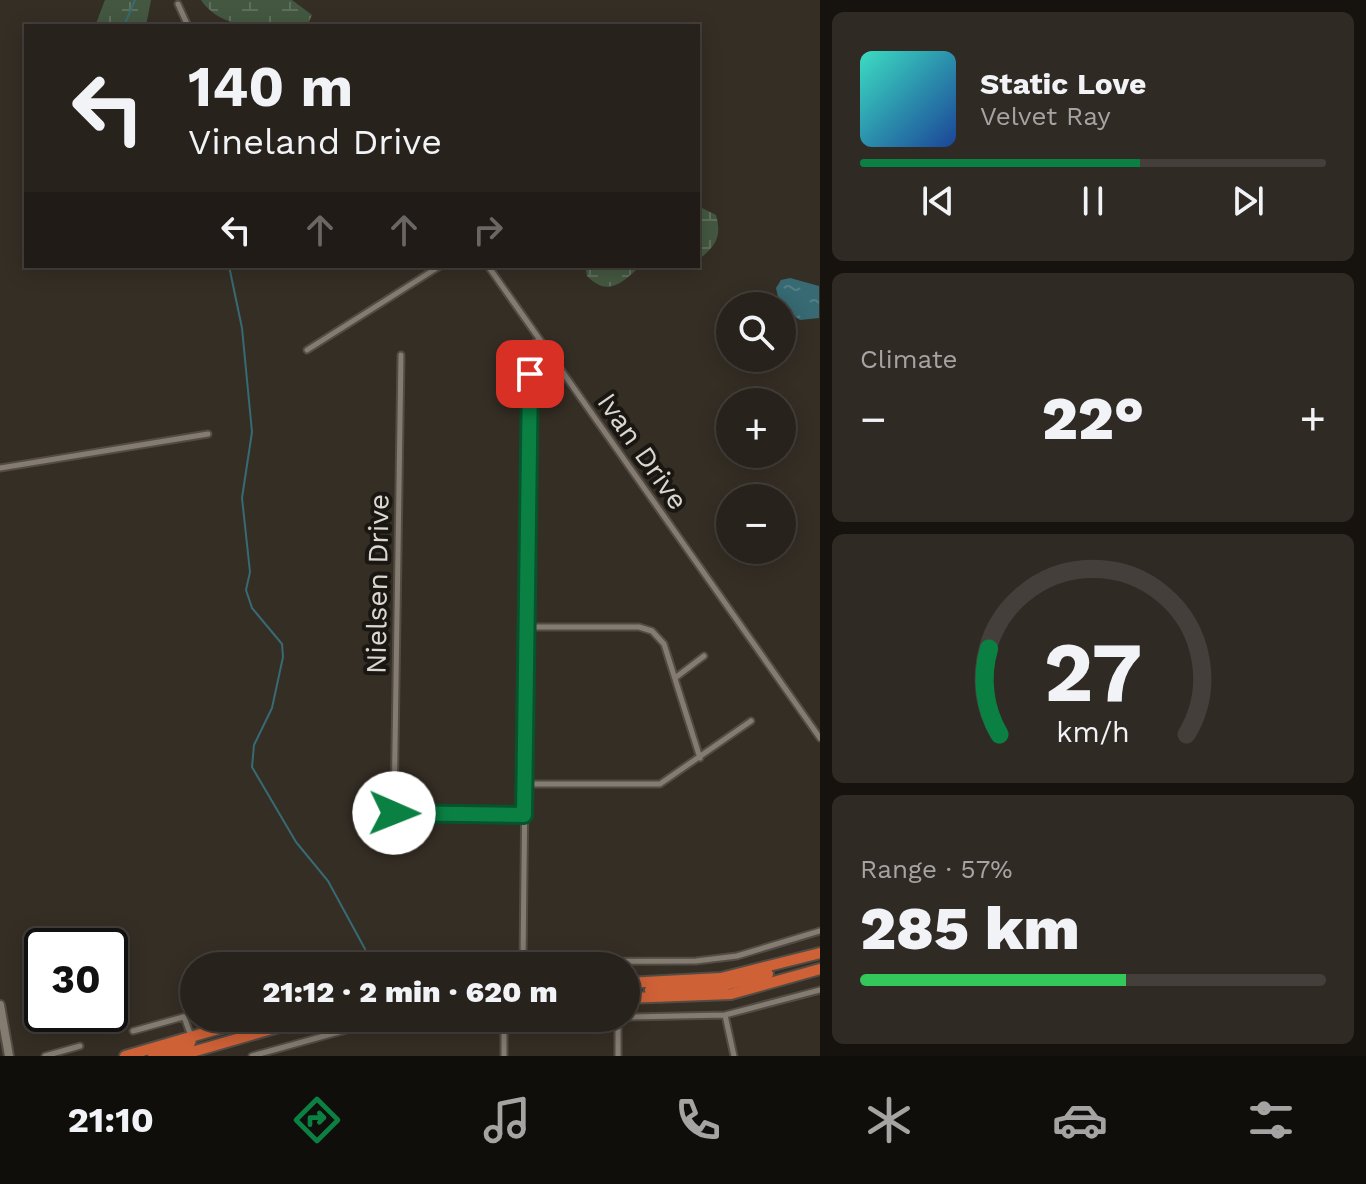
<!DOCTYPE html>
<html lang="en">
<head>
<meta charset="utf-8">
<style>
  body { margin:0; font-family:"Work Sans",sans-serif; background:#302a25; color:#f1f3f6; height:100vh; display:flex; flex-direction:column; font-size:30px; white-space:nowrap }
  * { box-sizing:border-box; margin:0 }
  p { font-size:26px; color:#a5a4a3 }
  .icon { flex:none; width:44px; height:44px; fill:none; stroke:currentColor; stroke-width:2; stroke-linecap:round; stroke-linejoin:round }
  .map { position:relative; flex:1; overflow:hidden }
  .panel { display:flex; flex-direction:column; gap:12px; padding:12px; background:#16130f; width:546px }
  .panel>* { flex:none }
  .guide { position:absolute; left:24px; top:24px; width:676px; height:244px; border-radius:0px; box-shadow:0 4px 20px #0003,0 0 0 2px #443f3b; background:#28221c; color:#f1f3f6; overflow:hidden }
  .tools { position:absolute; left:716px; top:292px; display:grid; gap:16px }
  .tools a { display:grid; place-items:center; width:80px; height:80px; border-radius:50%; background:#28221c; box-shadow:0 4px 20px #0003,0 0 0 2px #443f3b; font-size:40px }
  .speed { position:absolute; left:24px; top:928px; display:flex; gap:16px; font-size:40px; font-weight:700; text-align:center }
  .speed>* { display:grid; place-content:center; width:104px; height:104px; border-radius:50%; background:#28221c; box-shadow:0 4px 20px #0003,0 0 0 2px #443f3b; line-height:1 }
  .speed .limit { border:4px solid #111; border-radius:12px; background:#fff; color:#111 }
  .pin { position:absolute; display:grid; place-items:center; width:68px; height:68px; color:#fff; margin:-34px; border-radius:16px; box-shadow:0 4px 12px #0006 }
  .me { position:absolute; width:88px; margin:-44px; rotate:91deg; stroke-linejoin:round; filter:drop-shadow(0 0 6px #0008) }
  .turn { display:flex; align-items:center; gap:28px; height:168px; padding:0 32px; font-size:36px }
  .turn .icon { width:104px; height:104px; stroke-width:2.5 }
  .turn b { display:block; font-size:56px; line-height:68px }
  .lanes { display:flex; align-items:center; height:76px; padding:0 32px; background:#0003; justify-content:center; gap:40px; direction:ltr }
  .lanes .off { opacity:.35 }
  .big { font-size:60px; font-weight:800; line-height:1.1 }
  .panel .tile { flex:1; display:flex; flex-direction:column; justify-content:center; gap:12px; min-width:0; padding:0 28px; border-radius:12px; background:#302a25 }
  .panel .dial { align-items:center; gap:0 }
  .dial svg { height:208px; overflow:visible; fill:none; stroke:#443f3b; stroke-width:7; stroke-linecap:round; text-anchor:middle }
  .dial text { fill:#f1f3f6; stroke:none }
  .song { display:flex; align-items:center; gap:24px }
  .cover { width:96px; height:96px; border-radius:12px; background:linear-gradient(135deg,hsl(170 70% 55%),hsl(220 70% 35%)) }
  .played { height:8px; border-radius:4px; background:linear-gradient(90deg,#0b8043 60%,#443f3b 60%) }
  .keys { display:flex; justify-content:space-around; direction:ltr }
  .heat { display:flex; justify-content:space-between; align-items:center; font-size:44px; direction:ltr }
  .charge { height:12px; border-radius:6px; background:linear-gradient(90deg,#34c759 57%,#443f3b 0) }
  .trip { position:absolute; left:180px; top:952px; width:460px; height:80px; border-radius:40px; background:#28221c; box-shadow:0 4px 20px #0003,0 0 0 2px #443f3b; font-weight:800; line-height:80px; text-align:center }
  .tab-bar { display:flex; height:128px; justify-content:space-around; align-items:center; background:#100e0b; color:#a5a4a3 }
  .tab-bar .icon { width:56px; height:56px }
  .tab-bar .on { color:#0b8043 }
  .tab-bar b { font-size:36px; color:#f1f3f6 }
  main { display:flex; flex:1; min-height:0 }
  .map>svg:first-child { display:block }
  .wetland { fill:url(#wetland-marsh) }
  .water { fill:url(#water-ripples) }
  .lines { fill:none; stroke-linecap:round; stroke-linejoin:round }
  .stream { stroke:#376a73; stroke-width:2 }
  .street-casing { stroke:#524c44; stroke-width:9 }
  .secondary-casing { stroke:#524c44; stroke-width:12 }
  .highway-casing { stroke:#524c44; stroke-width:14 }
  .street { stroke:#847c71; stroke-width:5 }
  .secondary { stroke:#847c71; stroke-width:8 }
  .highway { stroke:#cf6137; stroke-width:10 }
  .route-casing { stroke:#07532c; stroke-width:20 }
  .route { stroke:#0b8043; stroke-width:14 }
  .labels { text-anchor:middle; stroke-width:8; stroke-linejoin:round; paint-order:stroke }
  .street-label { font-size:28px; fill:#dad6d0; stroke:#1a1713 }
</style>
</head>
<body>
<main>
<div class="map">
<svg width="820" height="1056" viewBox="0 0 820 1056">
  <defs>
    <pattern id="wetland-marsh" width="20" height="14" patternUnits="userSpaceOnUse" patternTransform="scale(2)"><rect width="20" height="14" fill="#445841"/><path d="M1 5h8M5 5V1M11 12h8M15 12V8" fill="none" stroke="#5e6f5b"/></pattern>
    <pattern id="water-ripples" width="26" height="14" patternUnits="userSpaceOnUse" patternTransform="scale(2)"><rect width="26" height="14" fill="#376a73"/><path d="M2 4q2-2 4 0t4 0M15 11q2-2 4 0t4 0" fill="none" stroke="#537f86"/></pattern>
  </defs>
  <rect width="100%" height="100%" fill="#352e25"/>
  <path class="wetland" d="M105,0H151L146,26H95Z
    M201,0H292L312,15L307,26C272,26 224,34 201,0Z
    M698,206L716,215C722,237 716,246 698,260Z
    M585,266H641C622,282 609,298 587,276Z"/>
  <path class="water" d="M790,278L819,286V318L800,320L780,306L776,288L781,280Z"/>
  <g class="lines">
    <path class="stream" d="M124,26L135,0
      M229,266L242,328L252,432L242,498L250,572L246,590L252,608L282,644L283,657L272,708L254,745L252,767L296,842L328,881L365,949"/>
    <defs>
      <path id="street" d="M178,4L188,26
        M488,266L820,738
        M307,350L440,266
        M401,355L394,813L524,815
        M0,468L208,434
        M526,627H639L652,631L664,644L700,758
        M675,678L704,656
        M525,784H660L751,721
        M523,960L530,346L539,340
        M377,966L399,962L696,961L737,956L820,931
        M725,1015L734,1056
        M184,1017L191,1036
        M504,1018V1056
        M582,1018L725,1015L820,990
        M618,1020V1056
        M133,1031L194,1014
        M45,1056L80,1046
        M252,1056L353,1028L426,1018"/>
      <path id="secondary" d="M0,1005L9,1056"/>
      <path id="highway" d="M626,983L721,978L820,953
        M650,990L729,984L768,974
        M626,998L731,994L820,969
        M618,1018V1019
        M125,1056L256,1018
        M153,1056L189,1045L192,1037
        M178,1056L310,1018"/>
    </defs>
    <use href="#street" class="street-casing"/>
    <use href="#secondary" class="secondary-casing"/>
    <use href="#highway" class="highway-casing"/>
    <use href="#street" class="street"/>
    <use href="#secondary" class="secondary"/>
    <use href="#highway" class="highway"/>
  </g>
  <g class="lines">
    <defs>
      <path id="route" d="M394,813L524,815L530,374"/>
    </defs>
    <use href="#route" class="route-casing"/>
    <use href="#route" class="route"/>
  </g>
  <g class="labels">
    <g class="street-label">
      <text transform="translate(643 451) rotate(55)" y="10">Ivan Drive</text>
      <text transform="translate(377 584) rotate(-89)" y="10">Nielsen Drive</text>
    </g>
  </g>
</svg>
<div class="tools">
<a><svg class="icon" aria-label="search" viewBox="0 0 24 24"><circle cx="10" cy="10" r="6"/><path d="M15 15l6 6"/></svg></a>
<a>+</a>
<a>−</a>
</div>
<div class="speed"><div class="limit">30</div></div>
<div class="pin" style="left:530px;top:374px;background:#d93025"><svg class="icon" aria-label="arrive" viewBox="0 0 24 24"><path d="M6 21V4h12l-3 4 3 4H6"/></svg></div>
<svg class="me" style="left:394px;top:813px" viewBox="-20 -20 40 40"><circle r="19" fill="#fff"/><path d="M0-13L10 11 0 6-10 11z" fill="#0b8043"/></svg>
<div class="trip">21:12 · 2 min · 620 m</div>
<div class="guide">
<div class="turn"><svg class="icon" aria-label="left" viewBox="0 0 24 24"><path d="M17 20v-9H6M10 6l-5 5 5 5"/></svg><div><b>140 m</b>Vineland Drive</div></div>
<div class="lanes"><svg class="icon" aria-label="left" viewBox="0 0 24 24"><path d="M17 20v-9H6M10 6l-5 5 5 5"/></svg><svg class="icon off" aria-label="ahead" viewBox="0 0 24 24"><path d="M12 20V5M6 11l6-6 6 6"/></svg><svg class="icon off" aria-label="ahead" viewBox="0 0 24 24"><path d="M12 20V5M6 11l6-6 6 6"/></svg><svg class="icon off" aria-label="right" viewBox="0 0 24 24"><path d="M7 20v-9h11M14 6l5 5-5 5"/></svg></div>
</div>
</div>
<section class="panel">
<div class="tile">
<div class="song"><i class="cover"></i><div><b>Static Love</b><p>Velvet Ray</p></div></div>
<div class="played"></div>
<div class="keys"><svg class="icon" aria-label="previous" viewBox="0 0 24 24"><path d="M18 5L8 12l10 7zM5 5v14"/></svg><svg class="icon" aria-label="pause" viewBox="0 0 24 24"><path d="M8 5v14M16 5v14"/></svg><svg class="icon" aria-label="next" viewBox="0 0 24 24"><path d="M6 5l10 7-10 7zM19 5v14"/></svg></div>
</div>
<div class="tile"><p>Climate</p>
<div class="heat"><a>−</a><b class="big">22°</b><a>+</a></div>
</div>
<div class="tile dial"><svg viewBox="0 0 100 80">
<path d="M14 69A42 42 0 1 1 86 69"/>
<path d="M14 69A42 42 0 0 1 10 36" stroke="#0b8043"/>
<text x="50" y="56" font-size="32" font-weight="700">27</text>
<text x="50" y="72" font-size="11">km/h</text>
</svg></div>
<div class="tile"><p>Range · 57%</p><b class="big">285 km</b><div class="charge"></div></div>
</section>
</main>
<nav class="tab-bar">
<b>21:10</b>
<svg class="icon on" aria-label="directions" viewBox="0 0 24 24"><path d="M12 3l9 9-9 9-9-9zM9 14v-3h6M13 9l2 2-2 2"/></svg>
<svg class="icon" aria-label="music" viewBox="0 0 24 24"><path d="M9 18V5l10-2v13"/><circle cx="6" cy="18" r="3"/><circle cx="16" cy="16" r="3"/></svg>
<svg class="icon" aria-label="phone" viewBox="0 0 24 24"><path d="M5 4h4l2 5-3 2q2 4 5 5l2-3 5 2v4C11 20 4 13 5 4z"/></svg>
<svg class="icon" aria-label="climate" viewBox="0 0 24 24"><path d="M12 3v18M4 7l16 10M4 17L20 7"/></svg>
<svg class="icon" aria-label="car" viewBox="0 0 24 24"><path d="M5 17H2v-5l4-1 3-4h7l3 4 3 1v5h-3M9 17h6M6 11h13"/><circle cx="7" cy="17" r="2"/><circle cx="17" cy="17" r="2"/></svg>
<svg class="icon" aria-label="filters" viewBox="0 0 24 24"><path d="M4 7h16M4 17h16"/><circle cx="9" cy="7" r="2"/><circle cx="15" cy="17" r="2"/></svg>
</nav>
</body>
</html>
